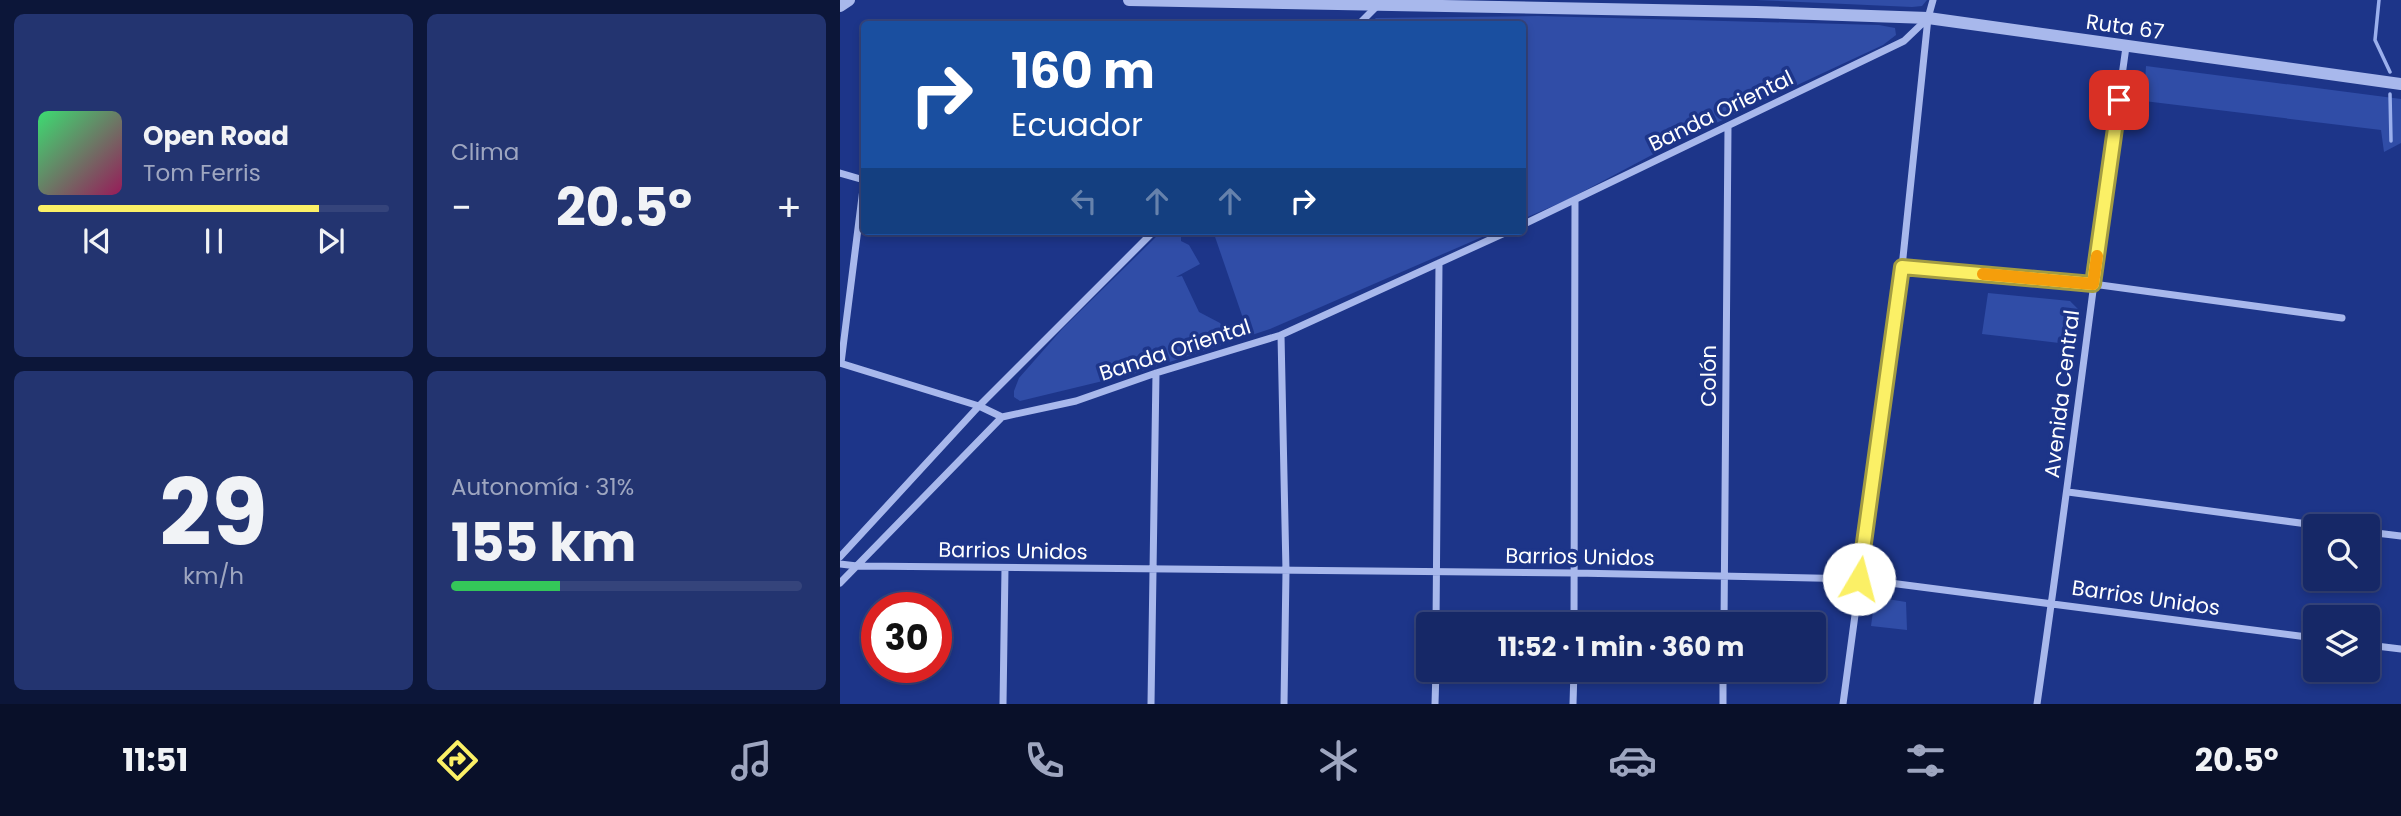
<!DOCTYPE html>
<html lang="es">
<head>
<meta charset="utf-8">
<style>
  body { margin:0; font-family:Poppins,sans-serif; background:#233470; color:#f1f3f6; height:100vh; display:flex; flex-direction:column; font-size:26px; white-space:nowrap }
  * { box-sizing:border-box; margin:0 }
  p { font-size:23px; color:#9ea6c0 }
  .icon { flex:none; width:38px; height:38px; fill:none; stroke:currentColor; stroke-width:2; stroke-linecap:round; stroke-linejoin:round }
  .map { position:relative; flex:1; overflow:hidden }
  .side { display:flex; flex-direction:column; gap:14px; padding:14px; background:#0c1639; width:840px }
  .side>* { flex:none }
  .guide { position:absolute; left:21px; top:21px; width:665px; height:214px; border-radius:7px; box-shadow:0 4px 10px #0003,0 0 0 2px #35447b; background:#1a4fa0; color:#fff; overflow:hidden }
  .controls { position:absolute; left:1463px; top:514px; display:grid; gap:14px }
  .controls a { display:grid; place-items:center; width:77px; height:77px; border-radius:7px; background:#162867; box-shadow:0 4px 10px #0003,0 0 0 2px #35447b; font-size:35px }
  .speed { position:absolute; left:21px; top:592px; display:flex; gap:14px; font-size:35px; font-weight:700; text-align:center }
  .speed>* { display:grid; place-content:center; width:91px; height:91px; border-radius:50%; background:#162867; box-shadow:0 4px 10px #0003,0 0 0 2px #35447b; line-height:1 }
  .speed .limit { border:10px solid #d22; background:#fff; color:#111 }
  .pin { position:absolute; display:grid; place-items:center; width:60px; height:60px; color:#fff; margin:-30px; border-radius:14px; box-shadow:0 4px 10px #0006 }
  .me { position:absolute; width:77px; margin:-38px; rotate:8deg; stroke-linejoin:round; filter:drop-shadow(0 0 5px #0008) }
  .turn { display:flex; align-items:center; gap:24px; height:147px; padding:0 35px; font-size:32px }
  .turn .icon { width:91px; height:91px; stroke-width:2.5 }
  .turn b { display:block; font-size:49px; line-height:60px }
  .lanes { display:flex; align-items:center; height:66px; padding:0 35px; background:#0003; justify-content:center; gap:35px; direction:ltr }
  .lanes .off { opacity:.35 }
  .big { font-size:52px; font-weight:700; line-height:1.1 }
  .side .tile { flex:1; display:flex; flex-direction:column; justify-content:center; gap:10px; min-width:0; padding:0 24px; border-radius:10px; background:#233470 }
  .side .dial { align-items:center; gap:0 }
  .dial b { font-size:91px; line-height:1 }
  .song { display:flex; align-items:center; gap:21px }
  .cover { width:84px; height:84px; border-radius:10px; background:linear-gradient(135deg,hsl(140 70% 55%),hsl(330 70% 35%)) }
  .played { height:7px; border-radius:4px; background:linear-gradient(90deg,#fbf066 80%,#35447b 80%) }
  .keys { display:flex; justify-content:space-around; direction:ltr }
  .heat { display:flex; justify-content:space-between; align-items:center; font-size:38px; direction:ltr }
  .charge { height:10px; border-radius:5px; background:linear-gradient(90deg,#34c759 31%,#35447b 0) }
  .side .tiles { flex:1; display:grid; gap:14px; grid-template-columns:repeat(2,1fr) }
  .trip { position:absolute; left:576px; top:612px; width:410px; height:70px; border-radius:7px; background:#162867; box-shadow:0 4px 10px #0003,0 0 0 2px #35447b; font-weight:700; line-height:70px; text-align:center }
  .dock { display:flex; height:112px; justify-content:space-around; align-items:center; background:#091029; color:#9ea6c0 }
  .dock .icon { width:49px; height:49px }
  .dock .on { color:#fbf066 }
  .dock b { font-size:32px; color:#f1f3f6 }
  main { display:flex; flex:1; min-height:0 }
  .map>svg:first-child { display:block }
  .green { fill:#304da7 }
  .lines { fill:none; stroke-linecap:round; stroke-linejoin:round }
  .stream { stroke:#9bb0ed; stroke-width:3.5 }
  .minor { stroke:#a8b8ec; stroke-width:7 }
  .tertiary { stroke:#a8b8ec; stroke-width:12 }
  .route-casing { stroke:#a39c42; stroke-width:18 }
  .route { stroke:#fbf066; stroke-width:12 }
  .slow { stroke:#f59e0b; stroke-width:12 }
  .labels { text-anchor:middle; stroke-width:7; stroke-linejoin:round; paint-order:stroke }
  .street-label { font-size:21px; fill:#fff; stroke:#1d3589 }
</style>
</head>
<body>
<main>
<section class="side">
<div class="tiles">
<div class="tile">
<div class="song"><i class="cover"></i><div><b>Open Road</b><p>Tom Ferris</p></div></div>
<div class="played"></div>
<div class="keys"><svg class="icon" aria-label="previous" viewBox="0 0 24 24"><path d="M18 5L8 12l10 7zM5 5v14"/></svg><svg class="icon" aria-label="pause" viewBox="0 0 24 24"><path d="M8 5v14M16 5v14"/></svg><svg class="icon" aria-label="next" viewBox="0 0 24 24"><path d="M6 5l10 7-10 7zM19 5v14"/></svg></div>
</div>
<div class="tile"><p>Clima</p>
<div class="heat"><a>−</a><b class="big">20.5°</b><a>+</a></div>
</div>
<div class="tile dial"><b>29</b><p>km/h</p></div>
<div class="tile"><p>Autonomía · 31%</p><b class="big">155 km</b><div class="charge"></div></div>
</div>
</section>
<div class="map">
<svg width="1561" height="704" viewBox="0 0 1561 704">
  <rect width="100%" height="100%" fill="#1d3589"/>
  <path class="green" d="M915,0H1087L1082,6L1072,7Z
    M698,16L1039,25L1055,28L1056,35L1043,45L842,139L727,200L683,219L682,24H528L536,18Z
    M1306,66L1561,99V143L1544,152L1541,130L1304,101Z
    M322,231H341V241L349,245L360,264L336,277L342,276L359,312L380,323L386,333L396,334L406,327L373,231H656L430,329L296,373L180,401L174,397V391L179,378L223,328Z
    M1148,293L1230,301L1240,311L1236,345L1142,334Z
    M1035,597L1066,602L1067,630L1031,626Z"/>
  <g class="lines">
    <path class="stream" d="M1539,0L1535,40L1550,72
      M1550,94L1551,141"/>
    <path class="minor" d="M519,24L538,5
      M0,173L24,180
      M682,225L1064,41L1087,19
      M1062,267L1253,284L1502,318
      M441,335L446,571L444,704
      M0,363L139,406L162,417L236,401L316,373L441,335L669,231
      M1,363L24,181
      M1228,492L1490,527
      M1528,532L1561,536
      M0,557L139,406L314,231
      M0,564L17,566L735,573L1019,579L1475,638
      M0,583L162,417
      M596,625L599,263
      M734,625L735,201
      M884,625L888,127
      M1528,645L1561,649
      M163,704L165,568
      M311,704L316,373
      M595,704L596,670
      M733,704L734,670
      M883,704V670
      M1003,704L1062,267L1088,18L1093,0
      M1197,704C1229,485 1255,266 1286,47"/>
    <path class="tertiary" d="M289,0L916,12L1088,18L1561,84
      M0,6L9,0"/>
  </g>
  <g class="lines">
    <defs>
      <path id="route" d="M1019,579L1062,267L1253,284L1279,100"/>
    </defs>
    <use href="#route" class="route-casing"/>
    <use href="#route" class="route"/>
    <path class="slow" d="M1143,274L1253,284L1257,256"/>
  </g>
  <g class="labels">
    <g class="street-label">
      <text transform="translate(1285 27) rotate(8)" y="7">Ruta 67</text>
      <text transform="translate(881 111) rotate(-26)" y="7">Banda Oriental</text>
      <text transform="translate(335 350) rotate(-18)" y="7">Banda Oriental</text>
      <text transform="translate(869 376) rotate(-90)" y="7">Colón</text>
      <text transform="translate(1222 394) rotate(-83)" y="7">Avenida Central</text>
      <text transform="translate(173 551) rotate(1)" y="7">Barrios Unidos</text>
      <text transform="translate(740 557) rotate(1)" y="7">Barrios Unidos</text>
      <text transform="translate(1306 598) rotate(8)" y="7">Barrios Unidos</text>
    </g>
  </g>
</svg>
<div class="controls">
<a><svg class="icon" aria-label="search" viewBox="0 0 24 24"><circle cx="10" cy="10" r="6"/><path d="M15 15l6 6"/></svg></a>
<a><svg class="icon" aria-label="layers" viewBox="0 0 24 24"><path d="M12 4l9 5-9 5-9-5zM3 14l9 5 9-5"/></svg></a>
</div>
<div class="speed"><div class="limit">30</div></div>
<div class="pin" style="left:1279px;top:100px;background:#d93025"><svg class="icon" aria-label="arrive" viewBox="0 0 24 24"><path d="M6 21V4h12l-3 4 3 4H6"/></svg></div>
<svg class="me" style="left:1019px;top:579px" viewBox="-20 -20 40 40"><circle r="19" fill="#fff"/><path d="M0-13L10 11 0 6-10 11z" fill="#fbf066"/></svg>
<div class="trip">11:52 · 1 min · 360 m</div>
<div class="guide">
<div class="turn"><svg class="icon" aria-label="right" viewBox="0 0 24 24"><path d="M7 20v-9h11M14 6l5 5-5 5"/></svg><div><b>160 m</b>Ecuador</div></div>
<div class="lanes"><svg class="icon off" aria-label="left" viewBox="0 0 24 24"><path d="M17 20v-9H6M10 6l-5 5 5 5"/></svg><svg class="icon off" aria-label="ahead" viewBox="0 0 24 24"><path d="M12 20V5M6 11l6-6 6 6"/></svg><svg class="icon off" aria-label="ahead" viewBox="0 0 24 24"><path d="M12 20V5M6 11l6-6 6 6"/></svg><svg class="icon" aria-label="right" viewBox="0 0 24 24"><path d="M7 20v-9h11M14 6l5 5-5 5"/></svg></div>
</div>
</div>
</main>
<nav class="dock">
<b>11:51</b>
<svg class="icon on" aria-label="directions" viewBox="0 0 24 24"><path d="M12 3l9 9-9 9-9-9zM9 14v-3h6M13 9l2 2-2 2"/></svg>
<svg class="icon" aria-label="music" viewBox="0 0 24 24"><path d="M9 18V5l10-2v13"/><circle cx="6" cy="18" r="3"/><circle cx="16" cy="16" r="3"/></svg>
<svg class="icon" aria-label="phone" viewBox="0 0 24 24"><path d="M5 4h4l2 5-3 2q2 4 5 5l2-3 5 2v4C11 20 4 13 5 4z"/></svg>
<svg class="icon" aria-label="climate" viewBox="0 0 24 24"><path d="M12 3v18M4 7l16 10M4 17L20 7"/></svg>
<svg class="icon" aria-label="car" viewBox="0 0 24 24"><path d="M5 17H2v-5l4-1 3-4h7l3 4 3 1v5h-3M9 17h6M6 11h13"/><circle cx="7" cy="17" r="2"/><circle cx="17" cy="17" r="2"/></svg>
<svg class="icon" aria-label="filters" viewBox="0 0 24 24"><path d="M4 7h16M4 17h16"/><circle cx="9" cy="7" r="2"/><circle cx="15" cy="17" r="2"/></svg>
<b>20.5°</b>
</nav>
</body>
</html>
